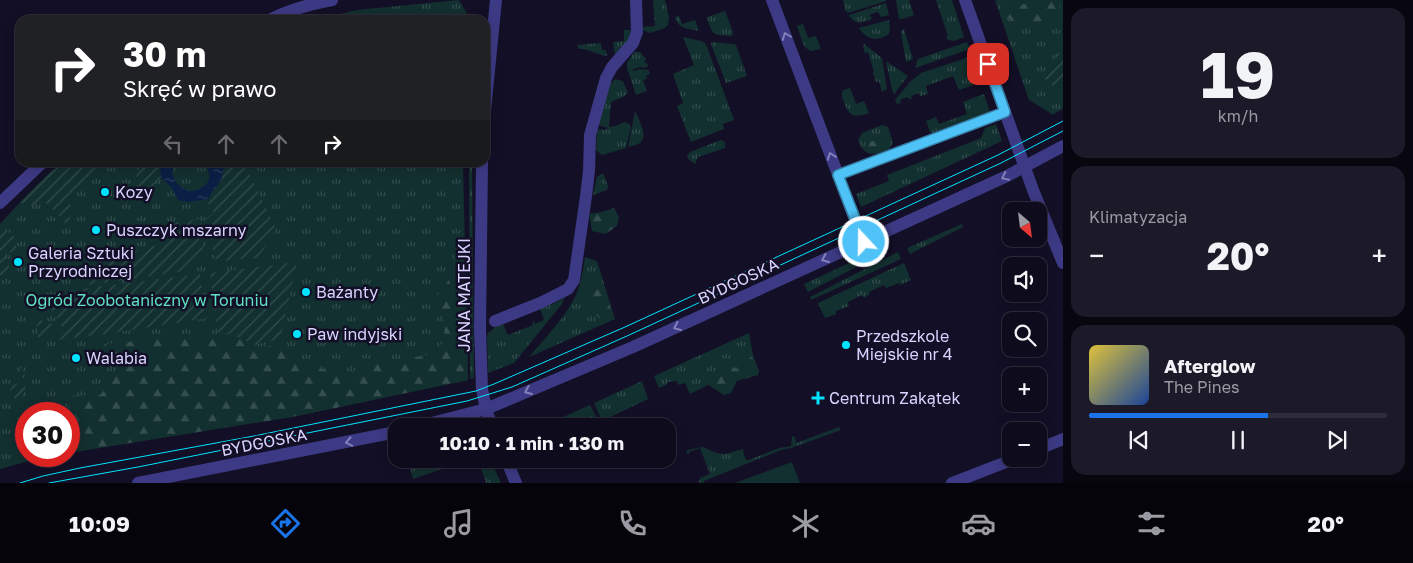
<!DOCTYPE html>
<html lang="pl">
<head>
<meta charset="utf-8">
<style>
  body { margin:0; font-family:"Golos Text",sans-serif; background:#1c1929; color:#f1f3f6; height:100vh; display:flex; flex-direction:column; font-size:19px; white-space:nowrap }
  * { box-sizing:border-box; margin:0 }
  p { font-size:16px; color:#9b9ba3 }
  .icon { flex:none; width:28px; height:28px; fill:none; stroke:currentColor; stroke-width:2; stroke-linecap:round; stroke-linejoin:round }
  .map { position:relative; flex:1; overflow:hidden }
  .details { display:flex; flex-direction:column; gap:8px; padding:8px; background:#08060f; width:350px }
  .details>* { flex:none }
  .banner { position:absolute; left:15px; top:15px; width:475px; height:152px; border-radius:15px; box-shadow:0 2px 12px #0003,0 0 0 1px #2e2b3b; background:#202124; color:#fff; overflow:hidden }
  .needle { width:32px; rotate:152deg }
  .controls { position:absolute; left:1002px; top:202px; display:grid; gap:10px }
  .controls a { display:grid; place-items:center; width:45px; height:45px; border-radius:10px; background:#0e0b1c; box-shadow:0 2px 12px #0003,0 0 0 1px #2e2b3b; font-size:25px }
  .speed { position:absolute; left:15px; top:402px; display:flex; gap:10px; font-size:25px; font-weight:700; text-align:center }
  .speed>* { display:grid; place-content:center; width:65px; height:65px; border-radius:50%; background:#0e0b1c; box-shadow:0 2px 12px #0003,0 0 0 1px #2e2b3b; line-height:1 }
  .speed .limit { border:8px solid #d22; background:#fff; color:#111 }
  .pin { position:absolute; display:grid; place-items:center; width:42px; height:42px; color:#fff; margin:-21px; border-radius:10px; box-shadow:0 2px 8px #0006 }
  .me { position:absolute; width:55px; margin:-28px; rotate:339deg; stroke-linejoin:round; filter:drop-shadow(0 0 4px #0008) }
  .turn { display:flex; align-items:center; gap:18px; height:105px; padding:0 25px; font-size:22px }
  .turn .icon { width:65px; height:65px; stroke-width:2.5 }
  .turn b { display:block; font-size:35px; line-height:42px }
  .lanes { display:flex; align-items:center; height:48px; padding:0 25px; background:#0003; justify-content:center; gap:25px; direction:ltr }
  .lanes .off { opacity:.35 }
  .big { font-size:38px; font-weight:700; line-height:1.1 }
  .details .card { flex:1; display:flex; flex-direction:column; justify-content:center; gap:8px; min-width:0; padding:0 18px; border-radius:15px; background:#1c1929 }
  .details .dial { align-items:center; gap:0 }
  .dial b { font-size:65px; line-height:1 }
  .song { display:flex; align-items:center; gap:15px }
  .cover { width:60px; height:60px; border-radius:8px; background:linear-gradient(135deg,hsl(50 70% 55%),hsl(220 70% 35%)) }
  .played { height:5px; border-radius:2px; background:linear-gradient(90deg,#1a73e8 60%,#2e2b3b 60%) }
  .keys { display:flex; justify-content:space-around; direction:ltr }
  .heat { display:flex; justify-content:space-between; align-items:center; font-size:28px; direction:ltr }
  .trip { position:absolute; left:388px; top:418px; width:288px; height:50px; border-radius:15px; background:#0e0b1c; box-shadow:0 2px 12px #0003,0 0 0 1px #2e2b3b; font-weight:700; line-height:50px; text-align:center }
  .menu { display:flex; height:80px; justify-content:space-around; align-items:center; background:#06040b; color:#9b9ba3 }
  .menu .icon { width:35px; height:35px }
  .menu .active { color:#1a73e8 }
  .menu b { font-size:22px; color:#f1f3f6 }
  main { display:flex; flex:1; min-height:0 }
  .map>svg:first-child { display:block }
  .grass { fill:url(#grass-tufts) }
  .forest { fill:url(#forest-firs) }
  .garden { fill:url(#garden-furrows) }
  .pitch { fill:#12302f }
  .water { fill:url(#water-ripples) }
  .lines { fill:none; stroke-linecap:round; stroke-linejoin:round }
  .minor { stroke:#3d3a85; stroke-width:12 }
  .tertiary { stroke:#3d3a85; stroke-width:12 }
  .tram { stroke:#00e5ff; stroke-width:1 }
  .oneway { stroke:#837fbc }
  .route-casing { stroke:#337fa1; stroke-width:12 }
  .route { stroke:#4fc3f7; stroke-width:9 }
  .poi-dot { fill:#00e5ff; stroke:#130f26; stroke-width:2 }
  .labels { text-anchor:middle; stroke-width:5; stroke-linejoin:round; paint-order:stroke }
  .poi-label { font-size:16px; fill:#d9d4ff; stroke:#130f26; text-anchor:start }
  .street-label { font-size:16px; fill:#d9d4ff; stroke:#130f26 }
  .park-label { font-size:16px; fill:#5fe0c0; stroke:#130f26 }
</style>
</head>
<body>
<main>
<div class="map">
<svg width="1063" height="483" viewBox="0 0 1063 483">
  <defs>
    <pattern id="grass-tufts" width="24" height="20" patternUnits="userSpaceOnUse" patternTransform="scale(1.25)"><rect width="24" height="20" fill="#12302f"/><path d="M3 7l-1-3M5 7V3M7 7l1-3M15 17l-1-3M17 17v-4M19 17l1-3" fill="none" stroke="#344d4e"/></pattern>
    <pattern id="forest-firs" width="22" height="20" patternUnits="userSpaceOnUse" patternTransform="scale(1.25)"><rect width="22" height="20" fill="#12302f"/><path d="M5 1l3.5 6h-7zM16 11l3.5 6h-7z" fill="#344d4e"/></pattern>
    <pattern id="garden-furrows" width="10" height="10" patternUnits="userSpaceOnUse" patternTransform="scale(1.25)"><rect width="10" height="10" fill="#12302f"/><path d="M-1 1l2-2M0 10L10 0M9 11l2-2" fill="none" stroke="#344d4e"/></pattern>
    <pattern id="water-ripples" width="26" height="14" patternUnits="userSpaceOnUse" patternTransform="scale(1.25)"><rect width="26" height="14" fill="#0a1f44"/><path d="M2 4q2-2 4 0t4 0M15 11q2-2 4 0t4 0" fill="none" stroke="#2d3f60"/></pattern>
  </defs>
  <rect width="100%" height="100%" fill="#130f26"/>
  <path class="grass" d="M459,0L471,20H315L357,10Z
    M653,0H665L669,18L668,25L665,28L650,33L643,30L642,27L655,26Z
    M843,0H886V1L848,13L845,10Z
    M896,0H909L914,15L903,19H899Z
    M936,0H952L964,37L954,41L948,40L946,37L948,36Z
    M995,0H1063V109L1052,115L1051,113H1050L1029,100Z
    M886,3L889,15L881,17L878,12L871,14L870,15L872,19L870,20C859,23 857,25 849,16V15Z
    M725,11L733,32L732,36C712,34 713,37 707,17Z
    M679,16L682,24L695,20L699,31C687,28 679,30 675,17Z
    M889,20L890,27L889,34C878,42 866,40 859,28Z
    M803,24L808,38L816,36L821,49L811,51L806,48L803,44L797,26Z
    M904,29L913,59L906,62L901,33L902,30Z
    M624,30H631L629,39L615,55L613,42L624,41Z
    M683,37L701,41L706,44L734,120L723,124L724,129L691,142L677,106L683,103L673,74L694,65Z
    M713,42L734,44L736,45L747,76L726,83L712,47L711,43Z
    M967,42L970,49L915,68L918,59Z
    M601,43L602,50H606L607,56C597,55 588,48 579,49L577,45Z
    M864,44L882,58L887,89L882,92L879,81L876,82L873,73L874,72L868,52L865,53L863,47Z
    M634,52H640L646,59L644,62L647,63L648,66L645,68L640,67L632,70L634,71L640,69L648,70L650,74L646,76L647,79L643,80L647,91L636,95L627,68V63Z
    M972,56L982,82L959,90L953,76L926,86L928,94L920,96L919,93L911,96L912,99H909L908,97L900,100L901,103L897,104L895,100L911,81L921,73Z
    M886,61L908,76L894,94L892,90Z
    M615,79L623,81L628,93L623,97L611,102L609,127L615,126L624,122L629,124L631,127L626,148L602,155L596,150L597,129L605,130L608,128L598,125L610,84Z
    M850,88L856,104L864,101L869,113C855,118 849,117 844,102C842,97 841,95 843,90Z
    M984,94L990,112L932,133L930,132L926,121L936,117L939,124L967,114L963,102Z
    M635,111C638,119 649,135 640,143C637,145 632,146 628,147Z
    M996,124L1002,141L861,207L856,194L889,181L887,175L981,138L985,128Z
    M882,125L888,127L893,142L889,150C873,155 865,158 858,140L862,133Z
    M721,140L725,142V148L698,157L695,164L688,159L687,156L690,152Z
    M65,163H463L468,380L292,417L243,423L69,452V414H26V456H46L0,469V224C20,202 40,180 65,163Z
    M469,163H472L474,378L470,379Z
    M603,173L608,186L607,190L593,195L597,177Z
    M962,224L963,227L910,254L907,248Z
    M875,251L878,256L808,292L804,284Z
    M898,252L901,259L811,300L810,297Z
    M585,257L597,261L615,319L529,357C545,338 565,318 576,295C581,283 583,270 585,257Z
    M904,263L911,280L900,285L899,283L886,288L884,285L869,292L870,294L864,298L862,295L848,302L849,306L836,311V314L825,318L818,303Z
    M565,296L562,304L514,363L488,373L487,335L495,327L503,324L508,335L533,325L532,322L534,321L535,324L544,320L540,309L557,302Z
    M749,333L753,355L747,360L738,369L708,384V385L690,394L685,383L678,385L677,381L668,382L666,385L659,388L654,376Z
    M642,381L648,399L602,421L594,403Z
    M590,405L599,422L590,426H543Z
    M839,427L841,430L791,448L781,450L704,481V483H699L700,478L710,474L700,448L689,452V454H688L686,452L688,450L702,447L717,453L725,454L743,449L744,455L746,460H749L779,448L791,446L792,436L795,437L796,443Z
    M419,459H471L413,479L408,462Z
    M478,459H490L501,483H486Z"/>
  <path class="forest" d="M1030,0H1041L1039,5L1048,6L1053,0H1062L1054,21L1050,26L1027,24L1011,21L1002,10L1015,5L1028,4Z
    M887,140L891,143C887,151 881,151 873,153L866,150L864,146L871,141Z
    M614,208L619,217L617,226L605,234L592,231L589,214L602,212Z
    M465,259L468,380L292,417L69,453V417H70L69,396L100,395L120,372L104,344L229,333L259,347L284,344L302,361L325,370L349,372L384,362L434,354L445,339L443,310L431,303Z
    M599,283L605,290L611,314L609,318L603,321L590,310L582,292L589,285Z
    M753,355L759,371L758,375L737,381L731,393L724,395L707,384L721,371L730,366L738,369L747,360Z"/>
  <path class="garden" d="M1059,53L1063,56V83L1058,90L1041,76Z
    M65,162H134V163L109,165L76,189L69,199L71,214L67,227L66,226L63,219L45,202L30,206L20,202L50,172Z
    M140,163H162L160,168L161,177L149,190L150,193H141L137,191L135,182Z
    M224,163H246V167L276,229L258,258L221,261L215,258L213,251V245L210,237L206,219L214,212L210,208L207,199C216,185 224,180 224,163Z
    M200,219L202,227L203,256L194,262L185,271L88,285L87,266L157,245L164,240L166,224Z
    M0,229L13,234L17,250L5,254L11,272L0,275Z
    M297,262L280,340L267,341L255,345L229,333L218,334L210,273Z
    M200,274L207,318L99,335L47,341L63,329L44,296L80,289Z
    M40,320L48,322L52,325L51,330L45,336L38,338L37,321Z
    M22,366C27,383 28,388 18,403L10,392L12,385C17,384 21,383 23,378L19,368Z"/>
  <path class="pitch" d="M792,462L800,483H735Z"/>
  <path class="water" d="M162,163H178C177,164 174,167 173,169C170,177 179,188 187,190C198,193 211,185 209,174C209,170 206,166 205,163H224C224,171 223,178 217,186C214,190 210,193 209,199L188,202L178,200L172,188L161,177L160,168Z"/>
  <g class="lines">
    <path class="minor" d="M772,0L863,241
      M965,0L1033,190L1063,263
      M269,20C289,10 310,4 332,0
      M485,111L496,0
      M482,162L480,329L482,389L486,409L492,426
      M838,175L1005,112
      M0,203L43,162
      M495,321L540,303L568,289L574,280L586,196L589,171L590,135L606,78L612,67L633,43L637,32L636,0
      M1039,449L1063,439
      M506,459L516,483
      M952,483L1014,459"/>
    <path class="tertiary" d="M420,426L486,409L633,347L1007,176L1063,146
      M138,483L396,432"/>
    <path class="tram" d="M20,483L43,476L80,468L254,436L476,391L494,384L625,327L998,155L1063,121
      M49,483L138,467L467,401L512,387L627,336L1001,163L1063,131"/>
  </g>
  <defs><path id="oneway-chevron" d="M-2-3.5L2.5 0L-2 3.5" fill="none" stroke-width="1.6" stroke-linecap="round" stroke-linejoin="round" transform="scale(1.25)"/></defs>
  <g class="oneway">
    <use href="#oneway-chevron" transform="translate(786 36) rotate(-111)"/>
    <use href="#oneway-chevron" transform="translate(831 156) rotate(-110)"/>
    <use href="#oneway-chevron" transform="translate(1005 177) rotate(154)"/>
    <use href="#oneway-chevron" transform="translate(825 259) rotate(156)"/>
    <use href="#oneway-chevron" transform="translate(677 327) rotate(156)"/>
    <use href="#oneway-chevron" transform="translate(528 391) rotate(157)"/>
    <use href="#oneway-chevron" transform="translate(349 442) rotate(169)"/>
  </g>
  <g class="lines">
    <defs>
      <path id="route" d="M864,242L838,175L1005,112L988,64"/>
    </defs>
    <use href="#route" class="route-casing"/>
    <use href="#route" class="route"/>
  </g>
  <g class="poi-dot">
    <circle cx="105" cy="192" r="5"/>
    <circle cx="96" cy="230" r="5"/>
    <circle cx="18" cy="262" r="5"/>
    <circle cx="306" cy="292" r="5"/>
    <circle cx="297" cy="334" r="5"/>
    <circle cx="846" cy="345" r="5"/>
    <circle cx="76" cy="358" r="5"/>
    <path d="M815.5 390.5h5v5h5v5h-5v5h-5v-5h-5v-5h5z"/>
  </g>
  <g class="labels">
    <g class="poi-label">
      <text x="115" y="198">Kozy</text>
      <text x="106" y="236">Puszczyk mszarny</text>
      <text x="28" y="259">Galeria Sztuki<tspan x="28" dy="18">Przyrodniczej</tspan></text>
      <text x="316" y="298">Bażanty</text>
      <text x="307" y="340">Paw indyjski</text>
      <text x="856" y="342">Przedszkole<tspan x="856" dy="18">Miejskie nr 4</tspan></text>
      <text x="86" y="364">Walabia</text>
      <text x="829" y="404">Centrum Zakątek</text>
    </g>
    <g class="street-label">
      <text transform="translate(738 281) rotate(-25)" y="6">BYDGOSKA</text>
      <text transform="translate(464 295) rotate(-90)" y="6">JANA MATEJKI</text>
      <text transform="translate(264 442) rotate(-11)" y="6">BYDGOSKA</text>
    </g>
    <g class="park-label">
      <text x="147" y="306">Ogród Zoobotaniczny w Toruniu</text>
    </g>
  </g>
</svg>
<div class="controls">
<a><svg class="needle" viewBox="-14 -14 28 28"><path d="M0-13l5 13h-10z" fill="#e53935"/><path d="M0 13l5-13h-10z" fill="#9b9ba3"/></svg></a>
<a><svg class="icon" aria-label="sound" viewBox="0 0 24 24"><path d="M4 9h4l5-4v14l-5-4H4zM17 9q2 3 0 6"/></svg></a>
<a><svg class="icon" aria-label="search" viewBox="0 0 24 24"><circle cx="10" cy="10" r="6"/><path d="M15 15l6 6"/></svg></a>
<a>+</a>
<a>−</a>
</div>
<div class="speed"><div class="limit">30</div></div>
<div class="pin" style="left:988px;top:64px;background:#d93025"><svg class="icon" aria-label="arrive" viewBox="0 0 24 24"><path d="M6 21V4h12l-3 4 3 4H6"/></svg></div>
<svg class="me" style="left:864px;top:242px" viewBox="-20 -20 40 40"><circle r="17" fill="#4fc3f7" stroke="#fff" stroke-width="3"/><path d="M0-11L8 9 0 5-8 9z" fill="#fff"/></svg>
<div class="trip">10:10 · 1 min · 130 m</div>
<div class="banner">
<div class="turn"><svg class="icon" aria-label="right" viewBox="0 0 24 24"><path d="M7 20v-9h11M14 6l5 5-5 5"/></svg><div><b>30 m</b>Skręć w prawo</div></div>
<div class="lanes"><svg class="icon off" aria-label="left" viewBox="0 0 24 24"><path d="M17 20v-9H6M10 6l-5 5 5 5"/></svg><svg class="icon off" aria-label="ahead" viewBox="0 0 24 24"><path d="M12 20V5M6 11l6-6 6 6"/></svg><svg class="icon off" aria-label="ahead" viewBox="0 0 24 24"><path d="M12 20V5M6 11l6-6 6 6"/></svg><svg class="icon" aria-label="right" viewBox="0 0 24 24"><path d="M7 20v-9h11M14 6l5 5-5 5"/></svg></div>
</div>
</div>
<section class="details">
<div class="card dial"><b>19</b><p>km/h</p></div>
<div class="card"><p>Klimatyzacja</p>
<div class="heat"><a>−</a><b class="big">20°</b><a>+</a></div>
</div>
<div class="card">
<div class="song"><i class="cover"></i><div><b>Afterglow</b><p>The Pines</p></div></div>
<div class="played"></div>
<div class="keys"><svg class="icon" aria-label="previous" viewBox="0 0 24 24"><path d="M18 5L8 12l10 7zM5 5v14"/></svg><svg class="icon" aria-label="pause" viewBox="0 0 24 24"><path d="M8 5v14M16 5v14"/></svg><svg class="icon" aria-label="next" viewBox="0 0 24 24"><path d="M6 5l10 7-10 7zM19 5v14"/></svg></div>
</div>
</section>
</main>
<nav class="menu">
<b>10:09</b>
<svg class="icon active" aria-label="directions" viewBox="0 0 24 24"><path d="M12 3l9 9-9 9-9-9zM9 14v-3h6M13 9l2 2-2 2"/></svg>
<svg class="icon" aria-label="music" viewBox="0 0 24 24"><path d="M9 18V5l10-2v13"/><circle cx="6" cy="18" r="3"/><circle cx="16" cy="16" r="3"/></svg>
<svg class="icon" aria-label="phone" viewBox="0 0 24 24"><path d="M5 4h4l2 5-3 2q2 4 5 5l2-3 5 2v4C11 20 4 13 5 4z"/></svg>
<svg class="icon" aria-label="climate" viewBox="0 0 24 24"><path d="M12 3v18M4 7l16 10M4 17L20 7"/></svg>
<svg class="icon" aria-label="car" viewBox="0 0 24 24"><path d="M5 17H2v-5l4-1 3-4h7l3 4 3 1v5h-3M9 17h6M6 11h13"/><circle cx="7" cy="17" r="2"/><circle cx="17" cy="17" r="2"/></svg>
<svg class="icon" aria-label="filters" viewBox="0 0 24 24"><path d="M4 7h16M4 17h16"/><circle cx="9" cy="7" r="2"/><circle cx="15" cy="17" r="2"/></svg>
<b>20°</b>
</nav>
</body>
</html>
